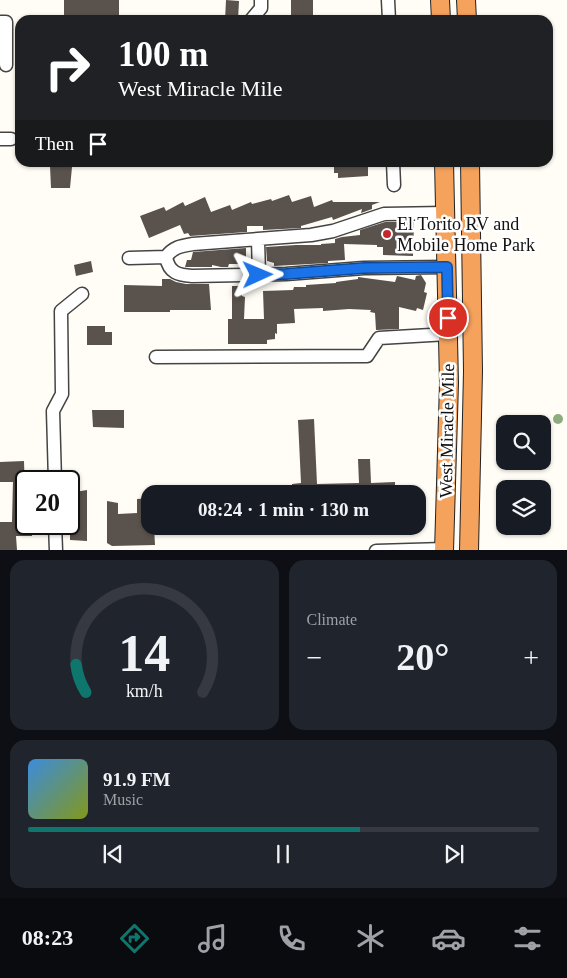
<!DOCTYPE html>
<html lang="en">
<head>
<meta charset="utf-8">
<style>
  body { margin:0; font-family:"Times New Roman",serif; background:#20242c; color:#f1f3f6; height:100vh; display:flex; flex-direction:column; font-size:19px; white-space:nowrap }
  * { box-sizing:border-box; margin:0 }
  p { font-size:16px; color:#9ea1a6 }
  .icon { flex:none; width:28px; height:28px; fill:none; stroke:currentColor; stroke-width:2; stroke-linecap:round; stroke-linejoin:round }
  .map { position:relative; height:550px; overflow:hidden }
  .sheet { display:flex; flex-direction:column; gap:10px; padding:10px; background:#0d0f14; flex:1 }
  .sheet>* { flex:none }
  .top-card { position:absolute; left:15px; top:15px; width:538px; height:152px; border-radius:15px; box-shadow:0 1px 4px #0004; background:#202124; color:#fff; overflow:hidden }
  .fabs { position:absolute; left:496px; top:415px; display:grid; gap:10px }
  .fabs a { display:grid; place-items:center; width:55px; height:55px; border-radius:10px; background:#171b24; box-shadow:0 1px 4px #0004; font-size:25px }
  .speed { position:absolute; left:15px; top:470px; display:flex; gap:10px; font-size:25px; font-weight:700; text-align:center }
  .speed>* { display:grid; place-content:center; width:65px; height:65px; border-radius:50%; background:#171b24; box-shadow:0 1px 4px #0004; line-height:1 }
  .speed .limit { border:2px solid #111; border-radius:8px; background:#fff; color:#111 }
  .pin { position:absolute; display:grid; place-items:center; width:42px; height:42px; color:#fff; margin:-21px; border:2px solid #fff; border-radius:50%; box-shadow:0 1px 5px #0007 }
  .me { position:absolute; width:55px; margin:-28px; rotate:89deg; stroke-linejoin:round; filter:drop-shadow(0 0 4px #0008) }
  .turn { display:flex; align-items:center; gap:18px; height:105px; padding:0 20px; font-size:22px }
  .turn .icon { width:65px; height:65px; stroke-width:2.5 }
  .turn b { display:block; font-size:35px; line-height:42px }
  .then { display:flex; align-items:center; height:48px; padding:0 20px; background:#0003; gap:10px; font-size:19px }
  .big { font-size:38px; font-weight:700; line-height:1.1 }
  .sheet .card { flex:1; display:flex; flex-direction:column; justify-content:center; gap:8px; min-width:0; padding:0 18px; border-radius:15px; background:#20242c }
  .sheet .dial { align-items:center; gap:0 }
  .dial svg { height:130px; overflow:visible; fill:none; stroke:#363941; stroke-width:7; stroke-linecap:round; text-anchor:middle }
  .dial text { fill:#f1f3f6; stroke:none }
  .song { display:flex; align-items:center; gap:15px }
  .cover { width:60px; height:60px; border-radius:8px; background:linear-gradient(135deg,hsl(210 70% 55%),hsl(70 70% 35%)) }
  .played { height:5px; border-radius:2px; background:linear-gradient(90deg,#0f766e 65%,#363941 65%) }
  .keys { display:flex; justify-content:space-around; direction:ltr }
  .heat { display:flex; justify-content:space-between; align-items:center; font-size:28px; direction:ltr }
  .sheet .tiles { flex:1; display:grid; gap:10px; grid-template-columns:1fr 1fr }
  .card:last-child { grid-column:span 2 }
  .trip { position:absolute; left:141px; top:485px; width:285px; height:50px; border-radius:15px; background:#171b24; box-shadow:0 1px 4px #0004; font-weight:700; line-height:50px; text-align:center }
  .tab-bar { display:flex; height:80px; justify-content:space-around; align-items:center; background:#090b0e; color:#9ea1a6 }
  .tab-bar .icon { width:35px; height:35px }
  .tab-bar .current { color:#0f766e }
  .tab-bar b { font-size:22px; color:#f1f3f6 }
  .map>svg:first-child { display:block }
  .building { fill:#5a524d }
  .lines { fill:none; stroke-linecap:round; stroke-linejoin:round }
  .minor-casing { stroke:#444; stroke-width:15 }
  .highway-casing { stroke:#222; stroke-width:20 }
  .minor { stroke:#fff; stroke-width:12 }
  .highway { stroke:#f5a25d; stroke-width:18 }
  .tree { fill:#8dad7f }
  .route-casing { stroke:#114b97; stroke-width:12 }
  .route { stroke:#1a73e8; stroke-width:9 }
  .poi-dot { fill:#c4262e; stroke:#fff; stroke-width:2 }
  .labels { text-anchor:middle; stroke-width:5; stroke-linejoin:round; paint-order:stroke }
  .poi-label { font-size:18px; fill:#111; stroke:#fff; text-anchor:start }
  .street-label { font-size:18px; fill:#111; stroke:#fff }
</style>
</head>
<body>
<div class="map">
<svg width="567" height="551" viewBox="0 0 567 551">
  <rect width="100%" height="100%" fill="#fffdf5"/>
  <path class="building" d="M64,0H119V20H64Z
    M226,0L239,1L238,20H225Z
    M291,0H313V20H291Z
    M334,162H368V176L338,178V173H334Z
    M50,166L72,167L70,188H51Z
    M289,195L292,202L311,196L314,207L332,200L333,202H380L372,205V209L361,213L362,209L333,220L332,217L301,226V228L263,230V226H247V232L190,236L188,233L184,234L180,225L149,238L140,216L164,207L166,211L183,202L185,206L205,197L211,212L230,205L232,210L251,202L252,204L271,199L272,201Z
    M385,222H414L413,256L383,255V247H377V245L344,244L345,260L328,261V263L274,266V263L267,261L266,247L296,245H321V244L335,243V239L342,237L360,235V230Z
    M246,248V264H229L228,267H221L212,265V267H185L187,260H191L193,252Z
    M91,261L93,272L76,276L74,265Z
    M421,275L426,283L424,292L427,293L423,310L417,308L416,311L399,307V329L376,330L375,313L370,312L371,310L349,309L323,311V308L294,309L295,323L277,324V334L275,333V339L267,340V344H228V319H232V286H242V296L245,297L244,319H264L263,291L293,290L294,287H306V285L336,283V282L358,279V277L395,282L397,276L415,280L416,276Z
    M162,279H170L176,282L186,284H209L211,310H170V312H124V285L162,286Z
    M87,326H105V332H112V345H87Z
    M92,410H124V428L93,427Z
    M314,419L317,484L359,483L358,459H370L371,483L395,482V494H292V484L301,483L298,420Z
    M24,461L25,495H26V524H32V536H16L17,550H0V522H12L13,482H0V462Z
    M87,490V541L70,540V517L76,516L75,492Z
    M150,498V526H154L155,545L112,546L107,543V501L118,503V514L137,513V499Z"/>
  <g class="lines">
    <defs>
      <path id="minor" d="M388,0L389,20
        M251,20L261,8V0
        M0,22H6V65
        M0,139H11
        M393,162L394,185
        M445,213L384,214L333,231L311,235L193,244C181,246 173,247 166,257C169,273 178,275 192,276L286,274L364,268L447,267
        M258,240L259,275
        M129,258L166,257
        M156,357L367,356L379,338L448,334
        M55,481L53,411L62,394L61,311L82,294
        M55,524L56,551
        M376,551L444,549"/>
      <path id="highway" d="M440,0L441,20
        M466,0L467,20
        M444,162L449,383L444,551
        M469,551L473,371L470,162"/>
    </defs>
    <use href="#minor" class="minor-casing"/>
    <use href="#highway" class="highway-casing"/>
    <use href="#minor" class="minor"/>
    <use href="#highway" class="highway"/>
  </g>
  <circle class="tree" cx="558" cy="419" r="5"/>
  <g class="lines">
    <defs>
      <path id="route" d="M258,275L286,274L364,268L447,267L448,318"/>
    </defs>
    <use href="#route" class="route-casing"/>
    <use href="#route" class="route"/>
  </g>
  <circle class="poi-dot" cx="387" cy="234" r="5"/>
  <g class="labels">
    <g class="poi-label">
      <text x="397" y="230">El Torito RV and<tspan x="397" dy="21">Mobile Home Park</tspan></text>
    </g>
    <g class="street-label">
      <text transform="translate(447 431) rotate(-89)" y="6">West Miracle Mile</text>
    </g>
  </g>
</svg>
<div class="fabs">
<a><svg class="icon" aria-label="search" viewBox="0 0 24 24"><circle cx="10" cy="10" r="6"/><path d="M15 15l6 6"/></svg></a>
<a><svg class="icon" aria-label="layers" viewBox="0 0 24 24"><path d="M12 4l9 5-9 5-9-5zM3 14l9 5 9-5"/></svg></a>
</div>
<div class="speed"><div class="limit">20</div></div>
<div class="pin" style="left:448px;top:318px;background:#d93025"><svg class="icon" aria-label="arrive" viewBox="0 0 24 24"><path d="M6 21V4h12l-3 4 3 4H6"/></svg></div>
<svg class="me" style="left:258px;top:275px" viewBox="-20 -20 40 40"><path d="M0-17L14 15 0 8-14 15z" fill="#1a73e8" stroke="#fff" stroke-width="4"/></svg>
<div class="trip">08:24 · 1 min · 130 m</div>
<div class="top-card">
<div class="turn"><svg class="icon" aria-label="right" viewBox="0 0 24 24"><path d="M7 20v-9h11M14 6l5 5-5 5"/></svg><div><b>100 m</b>West Miracle Mile</div></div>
<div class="then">Then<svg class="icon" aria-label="arrive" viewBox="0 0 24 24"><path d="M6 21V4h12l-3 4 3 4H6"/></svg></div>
</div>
</div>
<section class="sheet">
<div class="tiles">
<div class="card dial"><svg viewBox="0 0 100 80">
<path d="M14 69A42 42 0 1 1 86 69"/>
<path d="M14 69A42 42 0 0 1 8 52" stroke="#0f766e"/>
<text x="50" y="56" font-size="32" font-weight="700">14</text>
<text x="50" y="72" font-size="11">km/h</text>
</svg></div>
<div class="card"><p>Climate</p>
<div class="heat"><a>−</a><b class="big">20°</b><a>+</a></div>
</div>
<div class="card">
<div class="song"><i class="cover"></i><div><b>91.9 FM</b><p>Music</p></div></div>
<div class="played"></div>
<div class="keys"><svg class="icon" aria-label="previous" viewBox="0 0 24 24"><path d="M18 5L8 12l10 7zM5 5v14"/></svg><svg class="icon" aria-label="pause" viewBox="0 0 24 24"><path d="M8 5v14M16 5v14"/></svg><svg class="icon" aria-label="next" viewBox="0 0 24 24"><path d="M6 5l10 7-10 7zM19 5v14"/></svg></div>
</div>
</div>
</section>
<nav class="tab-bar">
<b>08:23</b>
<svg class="icon current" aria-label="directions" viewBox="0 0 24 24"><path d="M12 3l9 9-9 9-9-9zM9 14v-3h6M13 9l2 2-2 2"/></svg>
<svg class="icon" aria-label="music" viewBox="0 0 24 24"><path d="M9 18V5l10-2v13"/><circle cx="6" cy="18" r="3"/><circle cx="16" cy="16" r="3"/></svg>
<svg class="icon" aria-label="phone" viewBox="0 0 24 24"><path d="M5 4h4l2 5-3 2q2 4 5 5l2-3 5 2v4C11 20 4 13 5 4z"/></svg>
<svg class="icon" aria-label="climate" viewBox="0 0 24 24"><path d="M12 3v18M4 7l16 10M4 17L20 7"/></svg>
<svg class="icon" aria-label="car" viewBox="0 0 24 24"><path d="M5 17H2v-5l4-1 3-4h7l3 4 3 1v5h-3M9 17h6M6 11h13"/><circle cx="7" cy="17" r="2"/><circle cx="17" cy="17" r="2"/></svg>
<svg class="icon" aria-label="filters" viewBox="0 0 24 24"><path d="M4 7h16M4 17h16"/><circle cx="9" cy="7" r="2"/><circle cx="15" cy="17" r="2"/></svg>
</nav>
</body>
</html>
